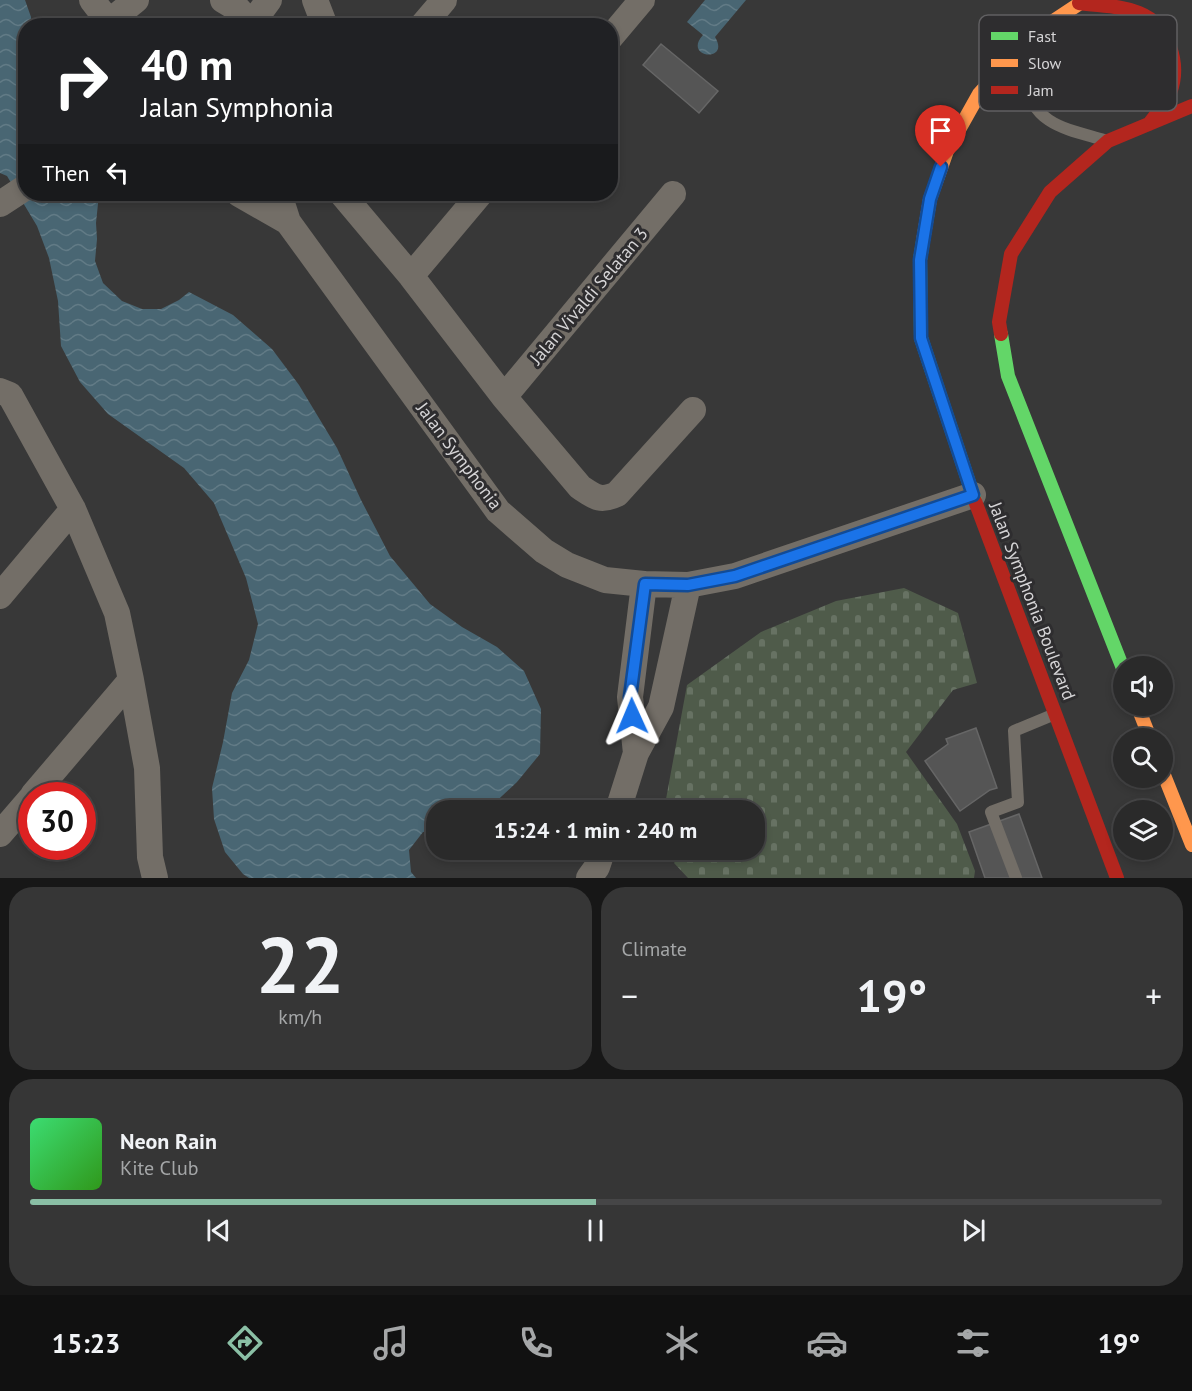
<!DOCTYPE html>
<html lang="en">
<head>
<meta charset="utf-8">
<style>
  body { margin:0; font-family:"PT Sans",sans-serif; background:#363636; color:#f1f3f6; height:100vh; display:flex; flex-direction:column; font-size:22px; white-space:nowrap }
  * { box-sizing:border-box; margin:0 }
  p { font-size:20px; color:#a5a7a8 }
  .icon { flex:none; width:33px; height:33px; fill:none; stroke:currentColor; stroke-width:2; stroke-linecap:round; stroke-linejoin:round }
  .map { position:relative; height:878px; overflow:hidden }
  .drawer { display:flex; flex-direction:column; gap:9px; padding:9px; background:#171717; flex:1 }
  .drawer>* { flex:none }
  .banner { position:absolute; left:18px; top:18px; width:600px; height:183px; border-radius:24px; box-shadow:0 3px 9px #0003,0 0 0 2px #464647; background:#202124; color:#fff; overflow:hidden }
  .buttons { position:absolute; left:1113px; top:656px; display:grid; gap:12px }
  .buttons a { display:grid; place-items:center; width:60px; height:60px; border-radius:50%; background:#2a2a2a; box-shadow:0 3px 9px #0003,0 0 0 2px #464647; font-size:30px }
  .speed { position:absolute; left:18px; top:782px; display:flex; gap:12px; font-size:30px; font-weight:700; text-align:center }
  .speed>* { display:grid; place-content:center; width:78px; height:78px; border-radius:50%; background:#2a2a2a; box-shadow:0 3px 9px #0003,0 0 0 2px #464647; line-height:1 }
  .speed .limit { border:9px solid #d22; background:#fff; color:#111 }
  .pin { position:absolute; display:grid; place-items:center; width:51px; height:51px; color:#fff; margin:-62px -26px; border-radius:50% 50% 50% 0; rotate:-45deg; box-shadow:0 0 6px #0007 }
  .pin .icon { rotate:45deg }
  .me { position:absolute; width:66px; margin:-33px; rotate:359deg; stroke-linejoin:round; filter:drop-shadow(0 0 4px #0008) }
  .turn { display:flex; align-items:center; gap:21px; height:126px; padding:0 24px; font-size:27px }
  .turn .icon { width:78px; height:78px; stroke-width:2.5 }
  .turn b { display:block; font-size:42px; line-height:51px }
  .then { display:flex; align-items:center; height:57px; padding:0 24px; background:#0003; gap:12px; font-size:22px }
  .big { font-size:45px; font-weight:600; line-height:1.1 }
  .drawer .widget { flex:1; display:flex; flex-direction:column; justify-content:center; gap:9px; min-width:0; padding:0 21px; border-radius:24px; background:#363636 }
  .drawer .dial { align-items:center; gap:0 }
  .dial b { font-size:78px; line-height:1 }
  .song { display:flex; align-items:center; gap:18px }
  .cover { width:72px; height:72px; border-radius:9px; background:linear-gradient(135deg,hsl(140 70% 55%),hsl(110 70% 35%)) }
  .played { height:6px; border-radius:3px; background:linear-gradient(90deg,#8abfa5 50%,#464647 50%) }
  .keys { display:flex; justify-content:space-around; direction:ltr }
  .heat { display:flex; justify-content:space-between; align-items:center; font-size:33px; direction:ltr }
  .drawer .tiles { flex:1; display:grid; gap:9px; grid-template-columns:1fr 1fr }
  .widget:last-child { grid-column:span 2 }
  .trip { position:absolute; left:426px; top:800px; width:339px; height:60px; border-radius:24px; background:#2a2a2a; box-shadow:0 3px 9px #0003,0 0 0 2px #464647; font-weight:600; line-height:60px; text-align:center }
  .tab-bar { display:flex; height:96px; justify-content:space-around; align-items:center; background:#111; color:#a5a7a8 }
  .tab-bar .icon { width:42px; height:42px }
  .tab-bar .selected { color:#8abfa5 }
  .tab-bar b { font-size:27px; color:#f1f3f6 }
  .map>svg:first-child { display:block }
  .cemetery { fill:url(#cemetery-stones) }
  .water { fill:url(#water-waves) }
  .building { fill:#555; stroke:#666; stroke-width:1.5 }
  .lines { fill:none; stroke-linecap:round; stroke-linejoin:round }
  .lane { stroke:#736e67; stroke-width:12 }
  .street { stroke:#736e67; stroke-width:26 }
  .fast { stroke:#63d668; stroke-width:14 }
  .slow { stroke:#ff974d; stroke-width:14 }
  .jam { stroke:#b3261e; stroke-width:14 }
  .route-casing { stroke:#114b97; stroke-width:15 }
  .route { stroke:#1a73e8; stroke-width:10 }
  .labels { text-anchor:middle; stroke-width:6; stroke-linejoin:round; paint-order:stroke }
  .street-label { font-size:18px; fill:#d5d4d6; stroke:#2e2d2f }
  .key { fill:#2e2d2f; stroke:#605f61; stroke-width:1.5 }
  .key-label { font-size:16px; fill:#d5d4d6 }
</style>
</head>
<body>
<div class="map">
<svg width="1192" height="878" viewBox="0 0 1192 878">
  <defs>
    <pattern id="cemetery-stones" width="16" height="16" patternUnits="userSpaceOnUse" patternTransform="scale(1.5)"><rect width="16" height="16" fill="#4f5b4a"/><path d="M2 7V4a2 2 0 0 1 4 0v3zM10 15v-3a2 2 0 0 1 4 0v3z" fill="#677263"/></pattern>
    <pattern id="water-waves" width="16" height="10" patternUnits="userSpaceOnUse" patternTransform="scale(1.5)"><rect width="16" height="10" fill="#496673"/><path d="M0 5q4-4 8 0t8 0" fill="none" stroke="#627b86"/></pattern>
  </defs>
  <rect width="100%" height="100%" fill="#383838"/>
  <path class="cemetery" d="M904,588L958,613L977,683L953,690L906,752L957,824L975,871L974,878H688L674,863L684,849H754V810H664L687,685L761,632L836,601Z"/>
  <path class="water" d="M0,0H25L31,17V25L26,26L25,50L23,60L26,78V194H99L96,223L97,239L95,261L103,283L122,301L142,309H161L179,300L189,292L233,315L272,349L299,385L337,448L361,500L390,556L430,604L462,627L497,647L524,671L541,709L540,754L517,782L487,810H436V831L423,832L409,850L411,872L416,878H249L243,874L225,852L214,819L212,788L223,742L232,693L249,660L258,624L246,578L214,503L184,468L108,414L80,382L61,346L58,301L49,258L37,226L7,176L0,173Z
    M705,0H746L715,37C731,63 682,58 703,35L687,22Z"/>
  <path class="building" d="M661,44L718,91L699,113L643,65Z
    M976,728L997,788L990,790L960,811L925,761L948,744L946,739Z
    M1019,814L1042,878H985L969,832Z"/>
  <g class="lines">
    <path class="lane" d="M1031,49C1030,60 1027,72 1028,82C1030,125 1071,130 1104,140
      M1016,878L991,812L1018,802L1014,731L1055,714"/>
    <path class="street" d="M92,0L109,22
      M223,0L238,9L253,26
      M315,0L325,26
      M252,23L269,0
      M107,26L109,22L136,0
      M422,26L444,0
      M610,38L642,0
      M239,194L288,222L279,194
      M342,194L411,276L504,397L580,487C595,497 600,502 617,494L693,410
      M0,204L26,187
      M288,222L498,511L544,551L567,565L605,580L644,584L688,585L735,576L973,495
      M411,276L480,194
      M0,391L10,395L73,509L117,613L131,680L147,768L150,857L155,878
      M504,397L673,194
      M0,596L73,509
      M636,753L630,697L644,584
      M33,795L131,680
      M618,810L636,753L661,707L688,585
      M0,834L32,797
      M589,878L597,867L603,849"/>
    <path class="fast" d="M923,241L920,260L921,338L975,501
      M1001,334L1008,376L1124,671"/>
    <path class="slow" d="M923,241L930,199L947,151L979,94L1032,35L1085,0
      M1137,705L1150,738
      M1162,770L1192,845"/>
    <path class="jam" d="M1079,3C1099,6 1120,5 1139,13C1169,25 1181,64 1170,93C1166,104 1156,114 1149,124
      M1001,334L999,322L1011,254L1050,192L1108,141L1192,106
      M975,501L1117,878"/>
  </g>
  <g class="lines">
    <defs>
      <path id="route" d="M632,716L630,697L645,584L688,585L735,576L973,495L921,338L920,260L930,199L941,167"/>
    </defs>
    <use href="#route" class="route-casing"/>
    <use href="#route" class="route"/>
  </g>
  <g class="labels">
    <g class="street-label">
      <text transform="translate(589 296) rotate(-50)" y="6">Jalan Vivaldi Selatan 3</text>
      <text transform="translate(459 456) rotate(53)" y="6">Jalan Symphonia</text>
      <text transform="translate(1032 601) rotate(69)" y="6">Jalan Symphonia Boulevard</text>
    </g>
  </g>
  <rect x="979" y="15" width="198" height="96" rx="9" class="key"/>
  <rect x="991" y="32" width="27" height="8" fill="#63d668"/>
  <rect x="991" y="59" width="27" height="8" fill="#ff974d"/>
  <rect x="991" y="86" width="27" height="8" fill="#b3261e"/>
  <g class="key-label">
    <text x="1028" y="42">Fast</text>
    <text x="1028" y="69">Slow</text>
    <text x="1028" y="96">Jam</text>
  </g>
</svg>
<div class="buttons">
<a><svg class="icon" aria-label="sound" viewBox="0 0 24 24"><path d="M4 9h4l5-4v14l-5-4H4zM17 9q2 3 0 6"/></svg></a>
<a><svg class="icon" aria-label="search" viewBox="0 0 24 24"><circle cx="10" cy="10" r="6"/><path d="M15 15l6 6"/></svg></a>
<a><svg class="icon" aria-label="layers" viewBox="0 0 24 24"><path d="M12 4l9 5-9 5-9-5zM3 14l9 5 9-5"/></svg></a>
</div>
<div class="speed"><div class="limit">30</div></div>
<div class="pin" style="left:941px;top:167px;background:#d93025"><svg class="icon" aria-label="arrive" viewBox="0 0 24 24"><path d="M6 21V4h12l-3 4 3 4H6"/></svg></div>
<svg class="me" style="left:632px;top:716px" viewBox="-20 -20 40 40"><path d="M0-17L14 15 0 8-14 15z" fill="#1a73e8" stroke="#fff" stroke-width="4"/></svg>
<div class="trip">15:24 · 1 min · 240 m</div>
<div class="banner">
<div class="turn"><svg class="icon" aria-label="right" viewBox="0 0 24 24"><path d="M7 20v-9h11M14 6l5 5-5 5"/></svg><div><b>40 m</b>Jalan Symphonia</div></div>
<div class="then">Then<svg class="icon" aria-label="left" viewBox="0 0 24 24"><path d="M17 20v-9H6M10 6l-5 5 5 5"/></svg></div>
</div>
</div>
<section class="drawer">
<div class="tiles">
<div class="widget dial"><b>22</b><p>km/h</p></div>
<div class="widget"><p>Climate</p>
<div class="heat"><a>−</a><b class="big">19°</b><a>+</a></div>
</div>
<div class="widget">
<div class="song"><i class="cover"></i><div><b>Neon Rain</b><p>Kite Club</p></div></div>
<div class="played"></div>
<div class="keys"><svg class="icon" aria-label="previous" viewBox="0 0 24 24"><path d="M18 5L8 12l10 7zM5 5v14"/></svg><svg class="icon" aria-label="pause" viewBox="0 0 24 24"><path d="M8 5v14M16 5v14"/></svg><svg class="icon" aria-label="next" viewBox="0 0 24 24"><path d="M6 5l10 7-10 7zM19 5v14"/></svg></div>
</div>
</div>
</section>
<nav class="tab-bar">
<b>15:23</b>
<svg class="icon selected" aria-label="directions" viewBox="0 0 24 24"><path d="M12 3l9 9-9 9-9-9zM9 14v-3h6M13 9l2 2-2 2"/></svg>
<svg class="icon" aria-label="music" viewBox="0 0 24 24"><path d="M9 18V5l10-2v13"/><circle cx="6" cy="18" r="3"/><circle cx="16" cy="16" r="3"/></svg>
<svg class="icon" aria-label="phone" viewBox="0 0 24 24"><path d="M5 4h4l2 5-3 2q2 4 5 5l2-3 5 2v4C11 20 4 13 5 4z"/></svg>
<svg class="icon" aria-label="climate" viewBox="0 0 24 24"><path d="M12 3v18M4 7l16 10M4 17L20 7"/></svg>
<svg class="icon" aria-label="car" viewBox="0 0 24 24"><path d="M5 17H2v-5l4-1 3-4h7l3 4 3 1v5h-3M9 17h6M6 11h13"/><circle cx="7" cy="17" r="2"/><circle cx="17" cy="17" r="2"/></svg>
<svg class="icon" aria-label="filters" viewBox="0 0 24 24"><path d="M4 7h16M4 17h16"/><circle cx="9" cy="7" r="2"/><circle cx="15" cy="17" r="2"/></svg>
<b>19°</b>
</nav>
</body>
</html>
